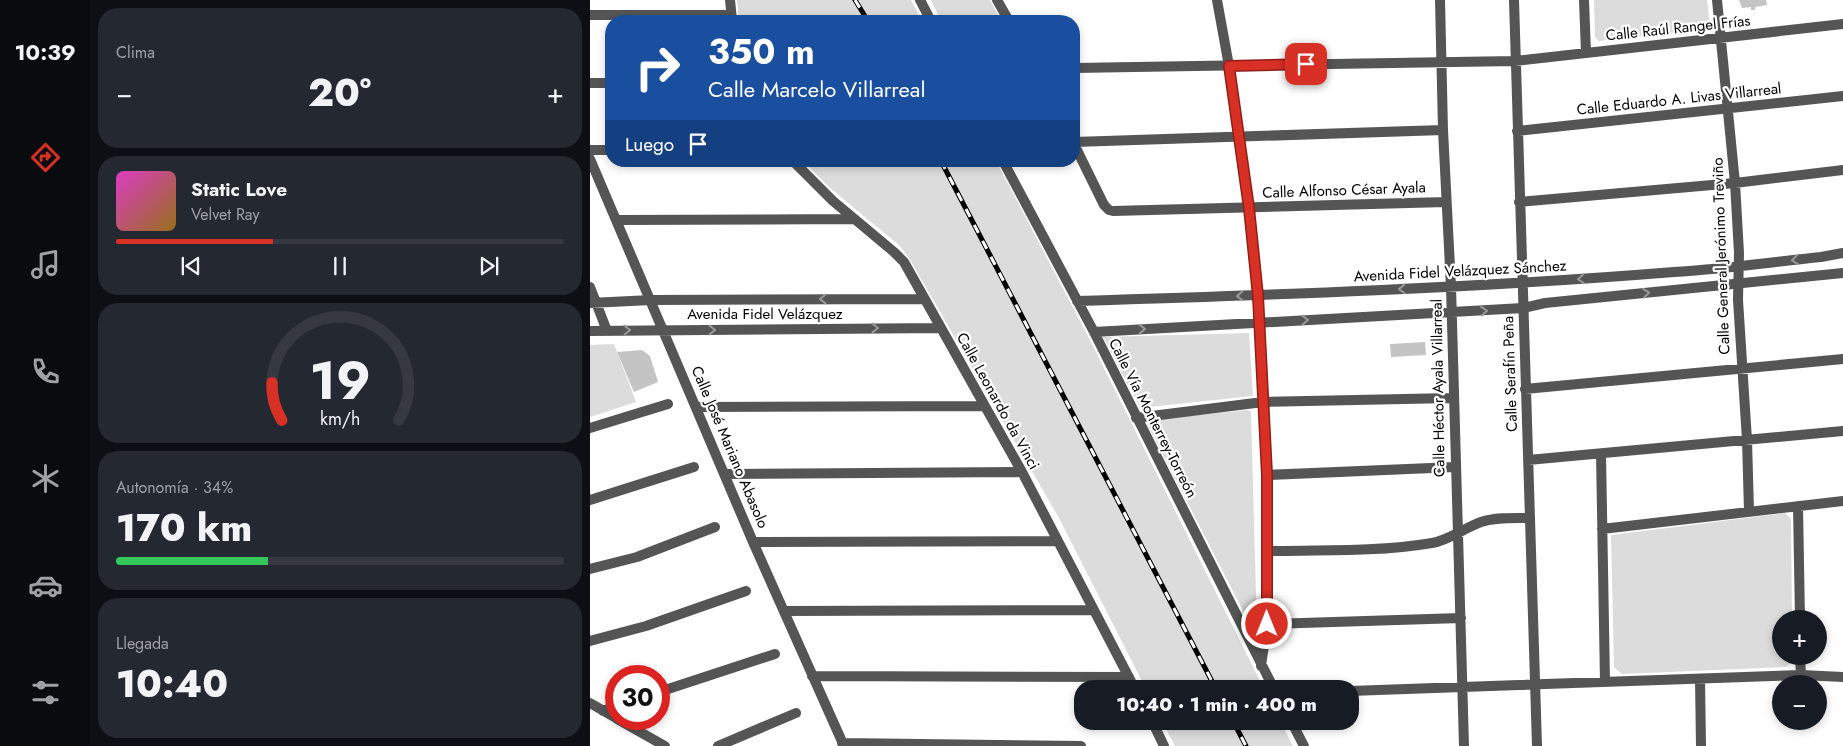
<!DOCTYPE html>
<html lang="es">
<head>
<meta charset="utf-8">
<style>
  body { margin:0; font-family:Jost,sans-serif; background:#242831; color:#f1f3f6; height:100vh; display:flex; flex-direction:column; font-size:19px; white-space:nowrap }
  * { box-sizing:border-box; margin:0 }
  p { font-size:16px; color:#9ea1a6 }
  .icon { flex:none; width:28px; height:28px; fill:none; stroke:currentColor; stroke-width:2; stroke-linecap:round; stroke-linejoin:round }
  .map { position:relative; flex:1; overflow:hidden }
  .sheet { display:flex; flex-direction:column; gap:8px; padding:8px; background:#0d0f14; width:500px }
  .sheet>* { flex:none }
  .top-card { position:absolute; left:15px; top:15px; width:475px; height:152px; border-radius:20px; box-shadow:0 2px 8px #0003; background:#1a4fa0; color:#fff; overflow:hidden }
  .controls { position:absolute; left:1182px; top:610px; display:grid; gap:10px }
  .controls a { display:grid; place-items:center; width:55px; height:55px; border-radius:50%; background:#171b24; box-shadow:0 2px 8px #0003; font-size:25px }
  .speed { position:absolute; left:15px; top:665px; display:flex; gap:10px; font-size:25px; font-weight:700; text-align:center }
  .speed>* { display:grid; place-content:center; width:65px; height:65px; border-radius:50%; background:#171b24; box-shadow:0 2px 8px #0003; line-height:1 }
  .speed .limit { border:8px solid #d22; background:#fff; color:#111 }
  .pin { position:absolute; display:grid; place-items:center; width:42px; height:42px; color:#fff; margin:-21px; border-radius:10px; box-shadow:0 2px 8px #0006 }
  .me { position:absolute; width:55px; margin:-28px; rotate:0deg; stroke-linejoin:round; filter:drop-shadow(0 0 4px #0008) }
  .turn { display:flex; align-items:center; gap:18px; height:105px; padding:0 20px; font-size:22px }
  .turn .icon { width:65px; height:65px; stroke-width:2.5 }
  .turn b { display:block; font-size:35px; line-height:42px }
  .then { display:flex; align-items:center; height:48px; padding:0 20px; background:#0003; gap:10px; font-size:19px }
  .big { font-size:38px; font-weight:800; line-height:1.1 }
  .sheet .card { flex:1; display:flex; flex-direction:column; justify-content:center; gap:8px; min-width:0; padding:0 18px; border-radius:20px; background:#242831 }
  .sheet .dial { align-items:center; gap:0 }
  .dial svg { height:130px; overflow:visible; fill:none; stroke:#363941; stroke-width:7; stroke-linecap:round; text-anchor:middle }
  .dial text { fill:#f1f3f6; stroke:none }
  .song { display:flex; align-items:center; gap:15px }
  .cover { width:60px; height:60px; border-radius:8px; background:linear-gradient(135deg,hsl(310 70% 55%),hsl(40 70% 35%)) }
  .played { height:5px; border-radius:2px; background:linear-gradient(90deg,#d93025 35%,#363941 35%) }
  .keys { display:flex; justify-content:space-around; direction:ltr }
  .heat { display:flex; justify-content:space-between; align-items:center; font-size:28px; direction:ltr }
  .charge { height:8px; border-radius:4px; background:linear-gradient(90deg,#34c759 34%,#363941 0) }
  .trip { position:absolute; left:484px; top:680px; width:285px; height:50px; border-radius:20px; background:#171b24; box-shadow:0 2px 8px #0003; font-weight:800; line-height:50px; text-align:center }
  main { display:flex; flex:1; min-height:0 }
  .dock { display:flex; flex-direction:column; width:90px; justify-content:space-around; align-items:center; background:#090b0e; color:#9ea1a6 }
  .dock .icon { width:35px; height:35px }
  .dock .on { color:#d93025 }
  .dock b { font-size:22px; color:#f1f3f6 }
  .map>svg:first-child { display:block }
  .green { fill:#dcdcdc }
  .building { fill:#c4c4c4 }
  .lines { fill:none; stroke-linecap:round; stroke-linejoin:round }
  .minor { stroke:#555; stroke-width:10 }
  .rail-casing { stroke:#000; stroke-width:5 }
  .rail { stroke:#fff; stroke-width:3; stroke-dasharray:9; stroke-linecap:butt }
  .oneway { stroke:#999 }
  .route-casing { stroke:#8d1f18; stroke-width:12 }
  .route { stroke:#d93025; stroke-width:9 }
  .labels { text-anchor:middle; stroke-width:4.5; stroke-linejoin:round; paint-order:stroke }
  .street-label { font-size:15px; fill:#000; stroke:#fff }
</style>
</head>
<body>
<main>
<nav class="dock">
<b>10:39</b>
<svg class="icon on" aria-label="directions" viewBox="0 0 24 24"><path d="M12 3l9 9-9 9-9-9zM9 14v-3h6M13 9l2 2-2 2"/></svg>
<svg class="icon" aria-label="music" viewBox="0 0 24 24"><path d="M9 18V5l10-2v13"/><circle cx="6" cy="18" r="3"/><circle cx="16" cy="16" r="3"/></svg>
<svg class="icon" aria-label="phone" viewBox="0 0 24 24"><path d="M5 4h4l2 5-3 2q2 4 5 5l2-3 5 2v4C11 20 4 13 5 4z"/></svg>
<svg class="icon" aria-label="climate" viewBox="0 0 24 24"><path d="M12 3v18M4 7l16 10M4 17L20 7"/></svg>
<svg class="icon" aria-label="car" viewBox="0 0 24 24"><path d="M5 17H2v-5l4-1 3-4h7l3 4 3 1v5h-3M9 17h6M6 11h13"/><circle cx="7" cy="17" r="2"/><circle cx="17" cy="17" r="2"/></svg>
<svg class="icon" aria-label="filters" viewBox="0 0 24 24"><path d="M4 7h16M4 17h16"/><circle cx="9" cy="7" r="2"/><circle cx="15" cy="17" r="2"/></svg>
</nav>
<section class="sheet">
<div class="card"><p>Clima</p>
<div class="heat"><a>−</a><b class="big">20°</b><a>+</a></div>
</div>
<div class="card">
<div class="song"><i class="cover"></i><div><b>Static Love</b><p>Velvet Ray</p></div></div>
<div class="played"></div>
<div class="keys"><svg class="icon" aria-label="previous" viewBox="0 0 24 24"><path d="M18 5L8 12l10 7zM5 5v14"/></svg><svg class="icon" aria-label="pause" viewBox="0 0 24 24"><path d="M8 5v14M16 5v14"/></svg><svg class="icon" aria-label="next" viewBox="0 0 24 24"><path d="M6 5l10 7-10 7zM19 5v14"/></svg></div>
</div>
<div class="card dial"><svg viewBox="0 0 100 80">
<path d="M14 69A42 42 0 1 1 86 69"/>
<path d="M14 69A42 42 0 0 1 8 46" stroke="#d93025"/>
<text x="50" y="56" font-size="32" font-weight="700">19</text>
<text x="50" y="72" font-size="11">km/h</text>
</svg></div>
<div class="card"><p>Autonomía · 34%</p><b class="big">170 km</b><div class="charge"></div></div>
<div class="card"><p>Llegada</p><b class="big">10:40</b></div>
</section>
<div class="map">
<svg width="1253" height="746" viewBox="0 0 1253 746">
  <rect width="100%" height="100%" fill="#fff"/>
  <path class="green" d="M147,0H321L332,21H149Z
    M341,0H400L411,21H351Z
    M1004,0H1117L1120,27L1116,29L1009,41L1005,37Z
    M213,161H406L499,338L674,689H556L469,518L319,258L309,245L240,188Z
    M659,333L663,396L550,408L513,337Z
    M24,344L46,402L0,417V345Z
    M658,410L661,412L667,629L663,630L557,424L560,420Z
    M1195,513L1201,519L1202,619H1191V656H1203V660L1196,667L1032,674L1024,667L1021,535Z
    M572,721H690L703,746H585Z"/>
  <path class="building" d="M1149,0H1176L1177,5L1165,7V10H1161V7L1152,8Z
    M835,342L836,355L801,357L800,344Z
    M52,350L60,356L68,382L44,392L27,352Z"/>
  <g class="lines">
    <path class="minor" d="M140,0L142,20
      M330,0L341,21
      M407,0L419,21
      M627,0L639,66L659,208L668,296L677,475L678,551L677,624L671,666
      M850,0L853,130L861,287L874,746
      M924,0L947,746
      M994,0L996,53
      M1127,0L1145,183L1149,253L1148,300L1157,440L1159,511
      M0,15H141
      M484,68L925,61L1253,24
      M0,83H21
      M927,131L1253,96
      M484,142L853,130
      M484,144L514,205L519,210L523,211L856,202
      M0,150H21
      M0,159L163,542L254,746
      M203,161L243,201L304,252L314,262L432,472L545,689
      M413,161L504,332L684,689
      M929,202L1145,183L1253,170
      M26,220L264,219
      M0,287L17,331
      M487,301C687,295 886,288 1084,272C1133,269 1182,262 1231,257L1253,253
      M0,303L61,300L334,299
      M0,331L350,328
      M504,332L933,308L955,303L1253,273
      M935,389L1253,359
      M107,407L394,406
      M546,418L673,402L863,398
      M0,428L78,404
      M1011,454L1015,682
      M938,460L1253,431
      M135,474L432,472
      M677,475L865,467
      M0,500L104,467
      M1208,506L1210,619
      M1012,529L1253,501
      M163,542L468,541
      M678,551C732,550 789,552 842,543C860,540 874,528 891,522C906,517 924,518 940,518
      M0,569L47,557L125,527
      M194,611L504,610
      M677,624L871,618
      M0,641L56,626L156,591
      M1210,656L1211,675
      M222,676L539,677
      M1110,679L1111,746
      M760,691L1211,675L1253,677
      M69,692L185,654
      M0,703L26,718
      M13,711L26,706
      M27,719L75,746
      M562,721L574,746
      M701,721L714,746
      M252,743L491,746
      M128,746L206,713"/>
    <defs>
      <path id="rail" d="M265,0L278,21
        M351,161L626,689
        M643,721L656,746"/>
    </defs>
    <use href="#rail" class="rail-casing"/>
    <use href="#rail" class="rail"/>
  </g>
  <defs><path id="oneway-chevron" d="M-2-3.5L2.5 0L-2 3.5" fill="none" stroke-width="1.6" stroke-linecap="round" stroke-linejoin="round" transform="scale(1.25)"/></defs>
  <g class="oneway">
    <use href="#oneway-chevron" transform="translate(1205 260) rotate(174)"/>
    <use href="#oneway-chevron" transform="translate(991 279) rotate(176)"/>
    <use href="#oneway-chevron" transform="translate(812 289) rotate(177)"/>
    <use href="#oneway-chevron" transform="translate(1056 293) rotate(-6)"/>
    <use href="#oneway-chevron" transform="translate(650 296) rotate(178)"/>
    <use href="#oneway-chevron" transform="translate(233 299) rotate(180)"/>
    <use href="#oneway-chevron" transform="translate(894 311) rotate(-4)"/>
    <use href="#oneway-chevron" transform="translate(715 320) rotate(-3)"/>
    <use href="#oneway-chevron" transform="translate(285 328)"/>
    <use href="#oneway-chevron" transform="translate(552 329) rotate(-3)"/>
    <use href="#oneway-chevron" transform="translate(37 330) rotate(-1)"/>
    <use href="#oneway-chevron" transform="translate(122 330)"/>
  </g>
  <g class="lines">
    <defs>
      <path id="route" d="M677,624V475L668,296L659,208L639,66L716,64"/>
    </defs>
    <use href="#route" class="route-casing"/>
    <use href="#route" class="route"/>
  </g>
  <g class="labels">
    <g class="street-label">
      <text transform="translate(1088 28) rotate(-6)" y="5">Calle Raúl Rangel Frías</text>
      <text transform="translate(1089 99) rotate(-6)" y="5">Calle Eduardo A. Livas Villarreal</text>
      <text transform="translate(754 190) rotate(-2)" y="5">Calle Alfonso César Ayala</text>
      <text transform="translate(1131 256) rotate(-92)" y="5">Calle General Jerónimo Treviño</text>
      <text transform="translate(870 271) rotate(-3)" y="5">Avenida Fidel Velázquez Sánchez</text>
      <text x="175" y="319">Avenida Fidel Velázquez</text>
      <text transform="translate(920 374) rotate(-92)" y="5">Calle Serafín Peña</text>
      <text transform="translate(848 388) rotate(-91)" y="5">Calle Héctor Ayala Villarreal</text>
      <text transform="translate(408 401) rotate(61)" y="5">Calle Leonardo da Vinci</text>
      <text transform="translate(563 418) rotate(63)" y="5">Calle Vía Monterrey-Torreón</text>
      <text transform="translate(140 447) rotate(67)" y="5">Calle José Mariano Abasolo</text>
    </g>
  </g>
</svg>
<div class="controls">
<a>+</a>
<a>−</a>
</div>
<div class="speed"><div class="limit">30</div></div>
<div class="pin" style="left:716px;top:64px;background:#d93025"><svg class="icon" aria-label="arrive" viewBox="0 0 24 24"><path d="M6 21V4h12l-3 4 3 4H6"/></svg></div>
<svg class="me" style="left:677px;top:624px" viewBox="-20 -20 40 40"><circle r="17" fill="#d93025" stroke="#fff" stroke-width="3"/><path d="M0-11L8 9 0 5-8 9z" fill="#fff"/></svg>
<div class="trip">10:40 · 1 min · 400 m</div>
<div class="top-card">
<div class="turn"><svg class="icon" aria-label="right" viewBox="0 0 24 24"><path d="M7 20v-9h11M14 6l5 5-5 5"/></svg><div><b>350 m</b>Calle Marcelo Villarreal</div></div>
<div class="then">Luego<svg class="icon" aria-label="arrive" viewBox="0 0 24 24"><path d="M6 21V4h12l-3 4 3 4H6"/></svg></div>
</div>
</div>
</main>
</body>
</html>
